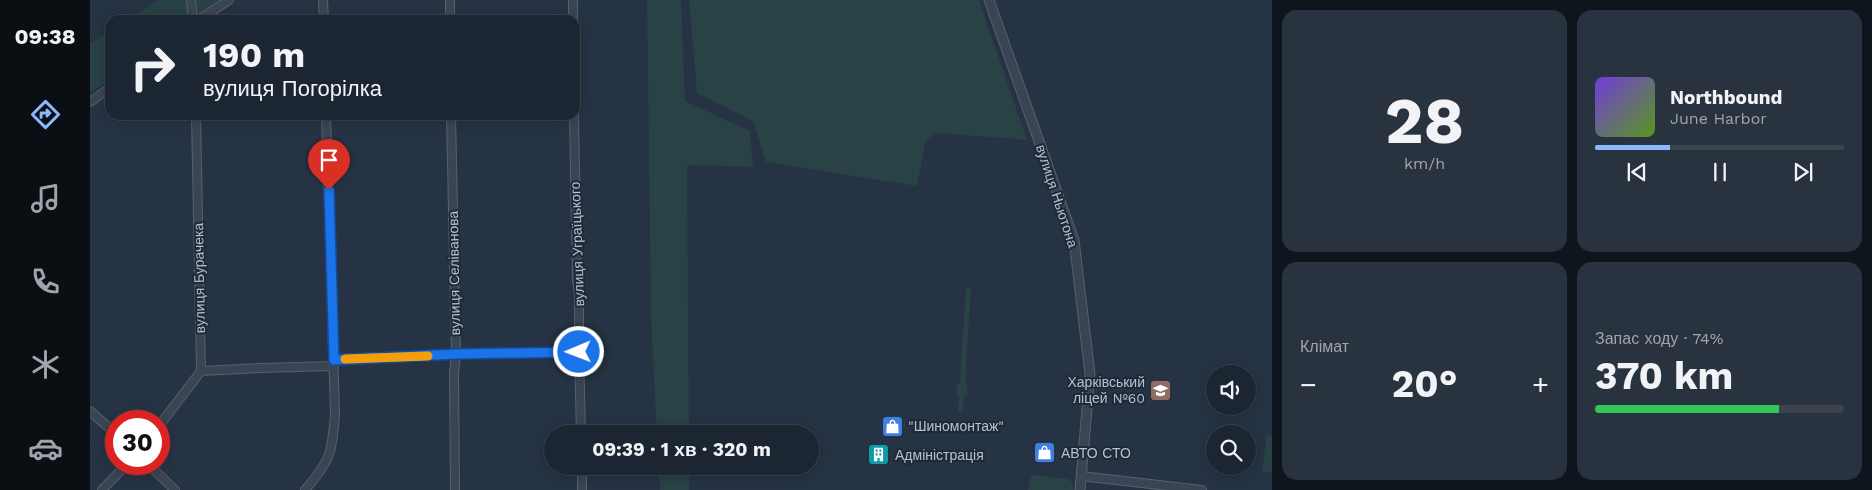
<!DOCTYPE html>
<html lang="uk">
<head>
<meta charset="utf-8">
<style>
  body { margin:0; font-family:"Work Sans",sans-serif; background:#29323f; color:#f1f3f6; height:100vh; display:flex; flex-direction:column; font-size:19px; white-space:nowrap }
  * { box-sizing:border-box; margin:0 }
  p { font-size:16px; color:#a0a5ac }
  .icon { flex:none; width:28px; height:28px; fill:none; stroke:currentColor; stroke-width:2; stroke-linecap:round; stroke-linejoin:round }
  .map { position:relative; flex:1; overflow:hidden }
  .sheet { display:flex; flex-direction:column; gap:10px; padding:10px; background:#0f151c; width:600px }
  .sheet>* { flex:none }
  .top-card { position:absolute; left:15px; top:15px; width:475px; height:105px; border-radius:15px; box-shadow:0 2px 12px #0003,0 0 0 1px #3a434e; background:#1c2633; color:#f1f3f6; overflow:hidden }
  .tools { position:absolute; left:1116px; top:365px; display:grid; gap:10px }
  .tools a { display:grid; place-items:center; width:50px; height:50px; border-radius:50%; background:#1c2633; box-shadow:0 2px 12px #0003,0 0 0 1px #3a434e; font-size:25px }
  .speed { position:absolute; left:15px; top:410px; display:flex; gap:10px; font-size:25px; font-weight:700; text-align:center }
  .speed>* { display:grid; place-content:center; width:65px; height:65px; border-radius:50%; background:#1c2633; box-shadow:0 2px 12px #0003,0 0 0 1px #3a434e; line-height:1 }
  .speed .limit { border:8px solid #d22; background:#fff; color:#111 }
  .pin { position:absolute; display:grid; place-items:center; width:42px; height:42px; color:#fff; margin:-51px -21px; border-radius:50% 50% 50% 0; rotate:-45deg; box-shadow:0 0 5px #0007 }
  .pin .icon { rotate:45deg }
  .me { position:absolute; width:55px; margin:-28px; rotate:269deg; stroke-linejoin:round; filter:drop-shadow(0 0 4px #0008) }
  .turn { display:flex; align-items:center; gap:18px; height:105px; padding:0 15px; font-size:22px }
  .turn .icon { width:65px; height:65px; stroke-width:2.5 }
  .turn b { display:block; font-size:35px; line-height:42px }
  .big { font-size:38px; font-weight:700; line-height:1.1 }
  .sheet .widget { flex:1; display:flex; flex-direction:column; justify-content:center; gap:8px; min-width:0; padding:0 18px; border-radius:15px; background:#29323f }
  .sheet .dial { align-items:center; gap:0 }
  .dial b { font-size:65px; line-height:1 }
  .song { display:flex; align-items:center; gap:15px }
  .cover { width:60px; height:60px; border-radius:8px; background:linear-gradient(135deg,hsl(260 70% 55%),hsl(90 70% 35%)) }
  .played { height:5px; border-radius:2px; background:linear-gradient(90deg,#8db7fd 30%,#3a434e 30%) }
  .keys { display:flex; justify-content:space-around; direction:ltr }
  .heat { display:flex; justify-content:space-between; align-items:center; font-size:28px; direction:ltr }
  .charge { height:8px; border-radius:4px; background:linear-gradient(90deg,#34c759 74%,#3a434e 0) }
  .sheet .tiles { flex:1; display:grid; gap:10px; grid-template-columns:repeat(2,1fr) }
  .trip { position:absolute; left:454px; top:425px; width:275px; height:50px; border-radius:25px; background:#1c2633; box-shadow:0 2px 12px #0003,0 0 0 1px #3a434e; font-weight:700; line-height:50px; text-align:center }
  main { display:flex; flex:1; min-height:0 }
  .dock { display:flex; flex-direction:column; width:90px; justify-content:space-around; align-items:center; background:#0b0f14; color:#a0a5ac }
  .dock .icon { width:35px; height:35px }
  .dock .selected { color:#8db7fd }
  .dock b { font-size:22px; color:#f1f3f6 }
  .map>svg:first-child { display:block }
  .green { fill:#284245 }
  .lines { fill:none; stroke-linecap:round; stroke-linejoin:round }
  .minor-casing { stroke:#56606e; stroke-width:10 }
  .tertiary-casing { stroke:#56606e; stroke-width:11 }
  .minor { stroke:#3a4554; stroke-width:8 }
  .tertiary { stroke:#3a4554; stroke-width:9 }
  .route-casing { stroke:#114b97; stroke-width:12 }
  .route { stroke:#1a73e8; stroke-width:9 }
  .slow { stroke:#f59e0b; stroke-width:9 }
  .labels { text-anchor:middle; stroke-width:4; stroke-linejoin:round; paint-order:stroke }
  .street-label { font-size:14px; fill:#b8c0cd; stroke:#1f2a39 }
  .poi-label { font-size:14px; fill:#b8c0cd; stroke:#1f2a39; text-anchor:start }
</style>
</head>
<body>
<main>
<nav class="dock">
<b>09:38</b>
<svg class="icon selected" aria-label="directions" viewBox="0 0 24 24"><path d="M12 3l9 9-9 9-9-9zM9 14v-3h6M13 9l2 2-2 2"/></svg>
<svg class="icon" aria-label="music" viewBox="0 0 24 24"><path d="M9 18V5l10-2v13"/><circle cx="6" cy="18" r="3"/><circle cx="16" cy="16" r="3"/></svg>
<svg class="icon" aria-label="phone" viewBox="0 0 24 24"><path d="M5 4h4l2 5-3 2q2 4 5 5l2-3 5 2v4C11 20 4 13 5 4z"/></svg>
<svg class="icon" aria-label="climate" viewBox="0 0 24 24"><path d="M12 3v18M4 7l16 10M4 17L20 7"/></svg>
<svg class="icon" aria-label="car" viewBox="0 0 24 24"><path d="M5 17H2v-5l4-1 3-4h7l3 4 3 1v5h-3M9 17h6M6 11h13"/><circle cx="7" cy="17" r="2"/><circle cx="17" cy="17" r="2"/></svg>
</nav>
<div class="map">
<svg width="1182" height="490" viewBox="0 0 1182 490">
  <rect width="100%" height="100%" fill="#263344"/>
  <path class="green" d="M69,0H129L99,20H38Z
    M557,0H591L595,101L660,131L663,167L597,165L599,434H567L561,317Z
    M599,0H889L937,140L846,133L836,140L827,186L676,162L663,121L607,93Z
    M20,31V79L0,93V44Z
    M879,287L881,288L875,383L877,385V394L874,395L873,411L871,412H868L869,395L866,394L867,385L870,383L876,288Z
    M1177,435L1182,436V472L1172,471Z
    M568,466H599V490H570Z
    M945,475L978,479L982,482L983,490H938L941,476Z"/>
  <g class="lines">
    <defs>
      <path id="minor" d="M101,0L103,20
        M233,0L234,20
        M360,0V20
        M483,0V20
        M108,20L139,0
        M0,102L20,88
        M361,115L366,354L364,373L365,490
        M484,115L487,280L489,295V352L491,434
        M244,359L366,354L489,352
        M111,371L171,368L244,366
        M0,411L26,434
        M69,426L111,371L106,115
        M58,464L85,490
        M492,466V490
        M991,476L1112,490
        M12,490L37,464
        M215,490C241,460 242,453 245,414L236,115"/>
      <path id="tertiary" d="M899,0L984,240L1000,374L990,490"/>
    </defs>
    <use href="#minor" class="minor-casing"/>
    <use href="#tertiary" class="tertiary-casing"/>
    <use href="#minor" class="minor"/>
    <use href="#tertiary" class="tertiary"/>
  </g>
  <g class="lines">
    <defs>
      <path id="route" d="M239,190L244,360L366,354L489,352"/>
    </defs>
    <use href="#route" class="route-casing"/>
    <use href="#route" class="route"/>
    <path class="slow" d="M255,359L338,356"/>
  </g>
  <defs>
    <symbol id="school-square" viewBox="-11 -11 22 22"><rect x="-9" y="-9" width="18" height="18" rx="4" fill="#8d6e63" stroke="#1f2a39"/><path d="M0-5L7-2L0 1L-7-2ZM-4 1L0 2.5L4 1V4Q0 6-4 4Z" fill="#fff"/></symbol>
    <symbol id="shop-square" viewBox="-11 -11 22 22"><rect x="-9" y="-9" width="18" height="18" rx="4" fill="#3f7fe0" stroke="#1f2a39"/><path d="M-5-2.5h2.3a2.7 3.5 0 0 1 5.4 0H5L5.5 6h-11ZM-1.5-2.5h3a1.5 2.3 0 0 0-3 0Z" fill="#fff"/></symbol>
    <symbol id="building-square" viewBox="-11 -11 22 22"><rect x="-9" y="-9" width="18" height="18" rx="4" fill="#0f9aa8" stroke="#1f2a39"/><path d="M-4-6H4V6H1V3H-1V6H-4ZM-2.5-4.3h1.7v1.8h-1.7ZM.8-4.3h1.7v1.8H.8ZM-2.5-1h1.7V.8h-1.7ZM.8-1h1.7V.8H.8Z" fill="#fff"/></symbol>
  </defs>
  <g fill-rule="evenodd">
    <use href="#school-square" x="1058" y="378" width="25" height="25"/>
    <use href="#shop-square" x="790" y="414" width="25" height="25"/>
    <use href="#shop-square" x="942" y="440" width="25" height="25"/>
    <use href="#building-square" x="776" y="442" width="25" height="25"/>
  </g>
  <g class="labels">
    <g class="street-label">
      <text transform="translate(967 196) rotate(72)" y="5">вулиця Ньютона</text>
      <text transform="translate(487 244) rotate(-92)" y="5">вулиця Уграїцького</text>
      <text transform="translate(364 273) rotate(-91)" y="5">вулиця Селіванова</text>
      <text transform="translate(109 278) rotate(-91)" y="5">вулиця Бурачека</text>
    </g>
    <g class="poi-label">
      <text x="1055" y="387" text-anchor="end">Харківський<tspan x="1055" dy="16">ліцей №60</tspan></text>
      <text x="818" y="431">"Шиномонтаж"</text>
      <text x="971" y="458">АВТО СТО</text>
      <text x="805" y="460">Адміністрація</text>
    </g>
  </g>
</svg>
<div class="tools">
<a><svg class="icon" aria-label="sound" viewBox="0 0 24 24"><path d="M4 9h4l5-4v14l-5-4H4zM17 9q2 3 0 6"/></svg></a>
<a><svg class="icon" aria-label="search" viewBox="0 0 24 24"><circle cx="10" cy="10" r="6"/><path d="M15 15l6 6"/></svg></a>
</div>
<div class="speed"><div class="limit">30</div></div>
<div class="pin" style="left:239px;top:190px;background:#d93025"><svg class="icon" aria-label="arrive" viewBox="0 0 24 24"><path d="M6 21V4h12l-3 4 3 4H6"/></svg></div>
<svg class="me" style="left:489px;top:352px" viewBox="-20 -20 40 40"><circle r="17" fill="#1a73e8" stroke="#fff" stroke-width="3"/><path d="M0-11L8 9 0 5-8 9z" fill="#fff"/></svg>
<div class="trip">09:39 · 1 хв · 320 m</div>
<div class="top-card">
<div class="turn"><svg class="icon" aria-label="right" viewBox="0 0 24 24"><path d="M7 20v-9h11M14 6l5 5-5 5"/></svg><div><b>190 m</b>вулиця Погорілка</div></div>
</div>
</div>
<section class="sheet">
<div class="tiles">
<div class="widget dial"><b>28</b><p>km/h</p></div>
<div class="widget">
<div class="song"><i class="cover"></i><div><b>Northbound</b><p>June Harbor</p></div></div>
<div class="played"></div>
<div class="keys"><svg class="icon" aria-label="previous" viewBox="0 0 24 24"><path d="M18 5L8 12l10 7zM5 5v14"/></svg><svg class="icon" aria-label="pause" viewBox="0 0 24 24"><path d="M8 5v14M16 5v14"/></svg><svg class="icon" aria-label="next" viewBox="0 0 24 24"><path d="M6 5l10 7-10 7zM19 5v14"/></svg></div>
</div>
<div class="widget"><p>Клімат</p>
<div class="heat"><a>−</a><b class="big">20°</b><a>+</a></div>
</div>
<div class="widget"><p>Запас ходу · 74%</p><b class="big">370 km</b><div class="charge"></div></div>
</div>
</section>
</main>
</body>
</html>
